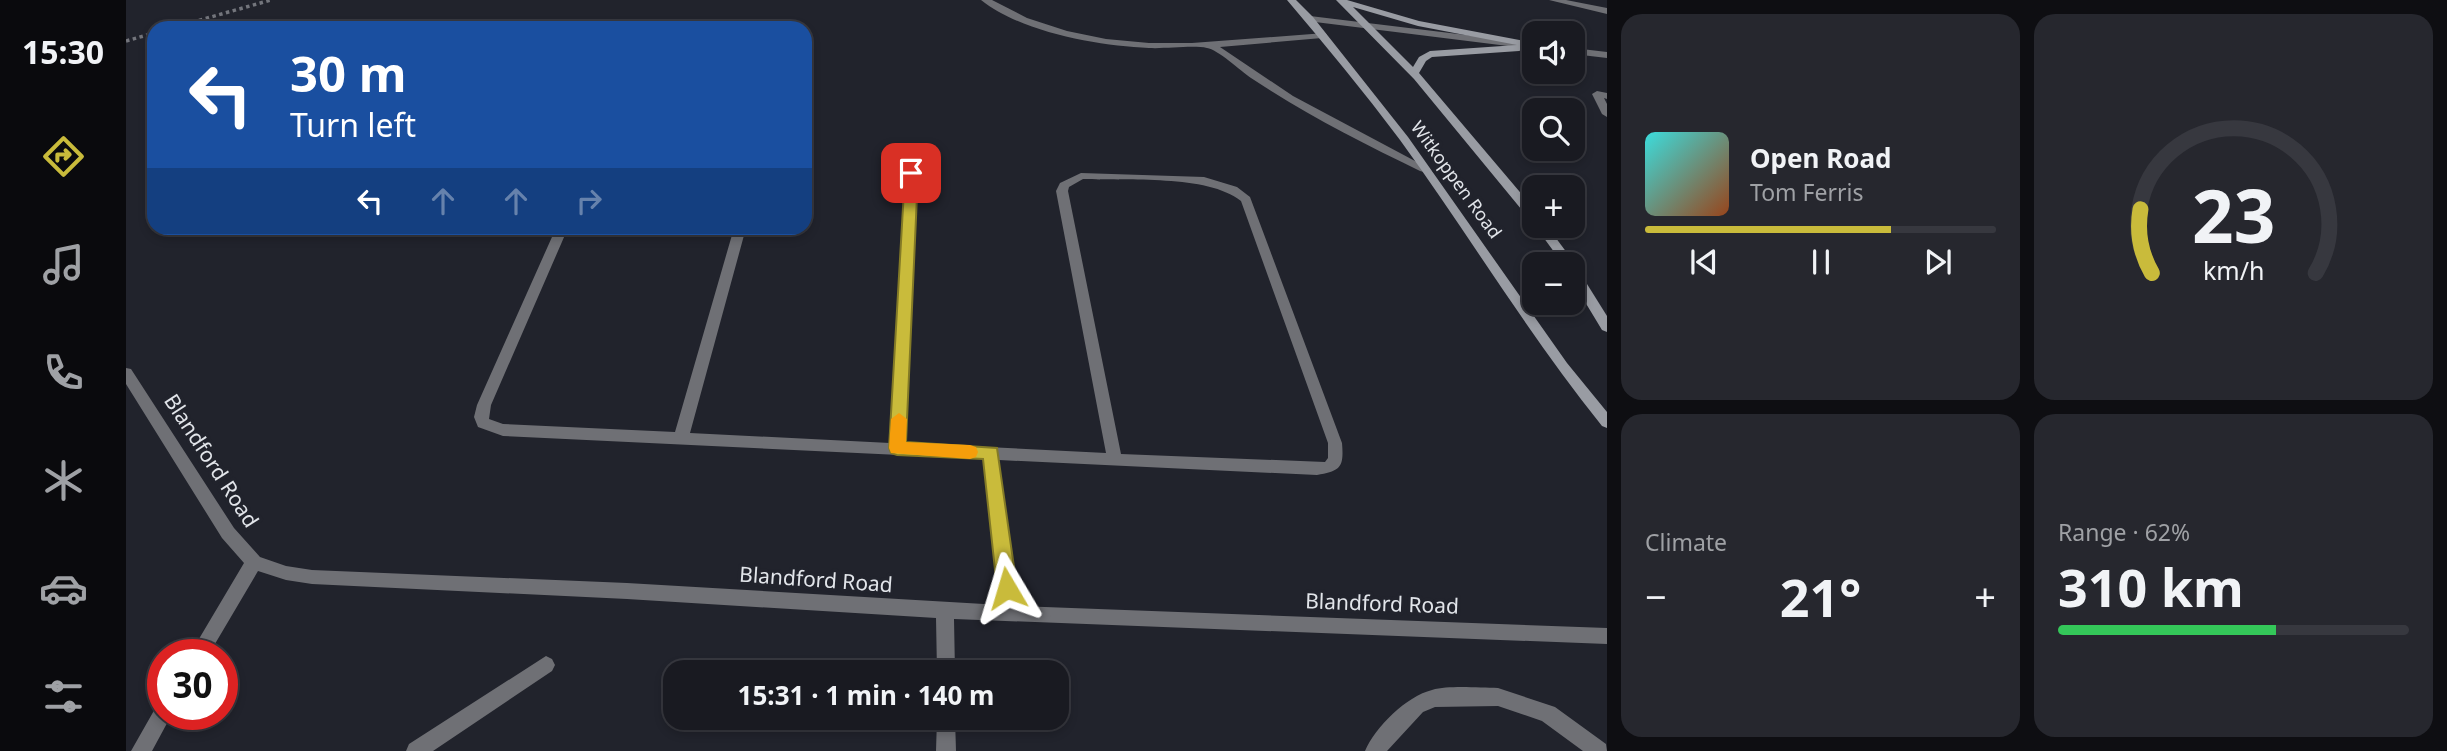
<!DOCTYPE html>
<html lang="en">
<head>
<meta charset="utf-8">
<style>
  body { margin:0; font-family:"Noto Sans",sans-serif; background:#26272e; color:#f1f3f6; height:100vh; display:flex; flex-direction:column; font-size:26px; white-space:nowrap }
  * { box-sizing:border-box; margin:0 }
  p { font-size:23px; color:#9fa1a5 }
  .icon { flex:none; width:38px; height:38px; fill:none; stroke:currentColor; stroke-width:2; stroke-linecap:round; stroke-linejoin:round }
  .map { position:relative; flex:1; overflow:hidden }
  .details { display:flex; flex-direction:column; gap:14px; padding:14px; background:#0e0e12; width:840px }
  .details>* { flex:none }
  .hud { position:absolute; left:21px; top:21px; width:665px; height:214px; border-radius:21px; box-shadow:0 4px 10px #0003,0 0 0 2px #37383f; background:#1a4fa0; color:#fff; overflow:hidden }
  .controls { position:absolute; left:1396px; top:21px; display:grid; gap:14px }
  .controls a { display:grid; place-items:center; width:63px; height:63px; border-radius:14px; background:#191a21; box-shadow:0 4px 10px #0003,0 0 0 2px #37383f; font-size:35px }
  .speed { position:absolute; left:21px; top:639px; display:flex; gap:14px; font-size:35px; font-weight:700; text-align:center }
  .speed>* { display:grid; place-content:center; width:91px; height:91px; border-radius:50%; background:#191a21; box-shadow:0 4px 10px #0003,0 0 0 2px #37383f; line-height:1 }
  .speed .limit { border:10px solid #d22; background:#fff; color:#111 }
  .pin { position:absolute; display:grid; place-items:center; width:60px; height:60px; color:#fff; margin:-30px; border-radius:14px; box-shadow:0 4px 10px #0006 }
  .me { position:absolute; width:77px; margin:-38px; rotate:353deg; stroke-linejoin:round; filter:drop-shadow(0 0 5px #0008) }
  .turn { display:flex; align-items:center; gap:24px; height:147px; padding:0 28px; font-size:32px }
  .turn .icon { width:91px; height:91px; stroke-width:2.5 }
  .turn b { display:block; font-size:49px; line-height:60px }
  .lanes { display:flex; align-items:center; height:66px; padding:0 28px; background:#0003; justify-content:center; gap:35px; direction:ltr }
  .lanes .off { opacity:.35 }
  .big { font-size:52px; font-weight:700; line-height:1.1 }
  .details .card { flex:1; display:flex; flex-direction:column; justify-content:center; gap:10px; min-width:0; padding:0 24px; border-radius:21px; background:#26272e }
  .details .dial { align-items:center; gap:0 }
  .dial svg { height:182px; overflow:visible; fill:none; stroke:#37383f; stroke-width:7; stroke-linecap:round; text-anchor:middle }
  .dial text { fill:#f1f3f6; stroke:none }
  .song { display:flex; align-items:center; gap:21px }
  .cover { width:84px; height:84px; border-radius:10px; background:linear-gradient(135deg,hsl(180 70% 55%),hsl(20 70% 35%)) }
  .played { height:7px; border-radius:4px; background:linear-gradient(90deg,#c9bb3b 70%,#37383f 70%) }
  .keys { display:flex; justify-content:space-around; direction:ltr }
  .heat { display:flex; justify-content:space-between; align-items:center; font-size:38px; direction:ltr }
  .charge { height:10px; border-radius:5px; background:linear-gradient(90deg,#34c759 62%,#37383f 0) }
  .details .tiles { flex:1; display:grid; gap:14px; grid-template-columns:repeat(2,1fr) }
  .trip { position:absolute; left:537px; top:660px; width:406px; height:70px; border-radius:21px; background:#191a21; box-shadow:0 4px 10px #0003,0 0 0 2px #37383f; font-weight:700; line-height:70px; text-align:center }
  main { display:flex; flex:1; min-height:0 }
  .dock { display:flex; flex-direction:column; width:126px; justify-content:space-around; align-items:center; background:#0a0a0d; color:#9fa1a5 }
  .dock .icon { width:49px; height:49px }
  .dock .current { color:#c9bb3b }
  .dock b { font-size:32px; color:#f1f3f6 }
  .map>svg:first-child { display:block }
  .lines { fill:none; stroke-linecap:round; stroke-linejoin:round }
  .path { stroke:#73757c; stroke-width:3.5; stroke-dasharray:3.5 3.5; stroke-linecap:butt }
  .service { fill:#6f7075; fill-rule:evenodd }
  .minor { fill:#6f7075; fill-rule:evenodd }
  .secondary { fill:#999ca3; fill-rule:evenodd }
  .route { fill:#c9bb3b; stroke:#837a26; stroke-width:2 }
  .slow { fill:#f59e0b }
  .labels { text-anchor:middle; stroke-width:7; stroke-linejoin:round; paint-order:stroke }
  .street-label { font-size:18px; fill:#e2e5ea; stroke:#21232c }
  .near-street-label { font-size:21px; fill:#e2e5ea; stroke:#21232c }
</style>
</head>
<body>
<main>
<nav class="dock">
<b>15:30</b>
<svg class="icon current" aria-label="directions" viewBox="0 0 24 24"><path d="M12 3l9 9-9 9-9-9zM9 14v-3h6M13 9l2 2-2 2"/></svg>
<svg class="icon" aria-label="music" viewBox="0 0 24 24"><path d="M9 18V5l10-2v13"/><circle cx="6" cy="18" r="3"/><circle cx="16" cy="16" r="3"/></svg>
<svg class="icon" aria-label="phone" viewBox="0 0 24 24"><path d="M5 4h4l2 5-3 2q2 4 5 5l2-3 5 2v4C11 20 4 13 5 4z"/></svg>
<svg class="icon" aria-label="climate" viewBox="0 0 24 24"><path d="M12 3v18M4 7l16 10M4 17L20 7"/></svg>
<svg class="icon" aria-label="car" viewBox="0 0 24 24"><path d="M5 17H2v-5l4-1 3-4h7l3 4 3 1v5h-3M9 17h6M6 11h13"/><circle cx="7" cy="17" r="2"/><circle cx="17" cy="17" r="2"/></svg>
<svg class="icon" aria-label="filters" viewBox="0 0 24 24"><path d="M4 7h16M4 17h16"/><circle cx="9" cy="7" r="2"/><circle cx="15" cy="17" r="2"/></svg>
</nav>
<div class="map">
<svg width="1481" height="751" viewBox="0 0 1481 751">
  <rect width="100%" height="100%" fill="#21232c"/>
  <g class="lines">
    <path class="path" d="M46,28L145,0
      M0,41L28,33"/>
    <path class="service" d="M855,0H866L901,18L941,31L980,39L1023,43H1066L1199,33L1201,35L1196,38L1094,47L1167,96L1304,169L1298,172L1294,171C1236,143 1179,114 1125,78C1115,71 1091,49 1081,48C1067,45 1039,49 1023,48C972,46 895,32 855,0Z
      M1423,0H1440L1481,8V14Z
      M1471,91L1481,93V99L1478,98L1481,104V117L1476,114L1466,94Z"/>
    <path class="minor" d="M1184,16L1398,42L1403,45L1398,48L1181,21V17Z
      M1447,48L1481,52V58L1447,54Z
      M785,170L791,173L779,443L980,453L930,191L934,183L955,173L1078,177L1111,187L1124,197L1216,443C1218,467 1215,471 1191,475L873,460L892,606L1481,628V644L828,619L829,672H811L810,618L501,599L186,584L160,580L132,571L83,654H64L118,563L96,538L0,384V368L5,369L108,528L134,557L160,566L186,570L501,583L875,605L858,459L377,436L352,427L348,417L351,405L430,228H442L365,405L363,419L377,424L549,432L608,228H620L564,433L764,443L779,173ZM957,179C1001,181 1081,174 1115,201L1202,443V458L1199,462L995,454L942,191L943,187Z
      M420,656L426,659L429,665L426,671L307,751H280L283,744Z
      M1372,688L1429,707L1480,744L1481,751H1457L1416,721L1372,706L1309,707L1297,712L1261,751H1239C1249,727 1281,696 1306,690C1324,685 1353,688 1372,688Z
      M37,705V714H46L26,751H5L30,707Z
      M811,718H829L830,751H810Z"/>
    <path class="secondary" d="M1161,0H1170L1187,17L1282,137L1441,363L1481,412V428L1476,426C1402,334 1343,235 1274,140C1238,92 1200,46 1161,0Z
      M1210,0H1221L1293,21L1409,43V49L1397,46L1396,50L1393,51L1306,57L1300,61L1293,73L1409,210V222L1405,221L1288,79ZM1227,7L1292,26L1391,45L1304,51L1293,57L1287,67Z
      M1409,226H1421L1447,261L1449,264L1447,267V264H1437Z
      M1447,267L1451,268L1481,316V332L1476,330L1447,282Z"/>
  </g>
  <path class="route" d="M785,169L792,173L780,442L871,448L891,588L888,594L881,596L874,594L871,588L857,459L771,455L765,453L763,448L779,173Z"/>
  <path class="slow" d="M773,413L781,419L780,442L844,445L850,447L852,452L850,457L844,459L765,453L763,448L765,419Z"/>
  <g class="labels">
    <g class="street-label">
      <text transform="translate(1330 180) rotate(54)" y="6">Witkoppen Road</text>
    </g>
    <g class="near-street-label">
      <text transform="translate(85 461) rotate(57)" y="7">Blandford Road</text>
      <text transform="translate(690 580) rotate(4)" y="7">Blandford Road</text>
      <text transform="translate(1256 604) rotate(2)" y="7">Blandford Road</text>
    </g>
  </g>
</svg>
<div class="controls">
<a><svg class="icon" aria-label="sound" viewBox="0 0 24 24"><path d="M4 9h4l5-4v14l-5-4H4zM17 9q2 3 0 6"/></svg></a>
<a><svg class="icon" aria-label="search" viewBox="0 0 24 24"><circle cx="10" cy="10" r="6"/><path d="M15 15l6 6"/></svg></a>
<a>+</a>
<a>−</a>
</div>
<div class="speed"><div class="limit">30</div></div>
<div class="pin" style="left:785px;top:173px;background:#d93025"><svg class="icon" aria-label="arrive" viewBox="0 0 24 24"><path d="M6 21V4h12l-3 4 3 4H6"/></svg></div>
<svg class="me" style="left:881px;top:588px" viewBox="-20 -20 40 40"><path d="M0-17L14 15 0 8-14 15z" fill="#c9bb3b" stroke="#fff" stroke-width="4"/></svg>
<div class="trip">15:31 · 1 min · 140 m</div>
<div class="hud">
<div class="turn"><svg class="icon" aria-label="left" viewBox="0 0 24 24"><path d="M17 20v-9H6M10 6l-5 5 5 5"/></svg><div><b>30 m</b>Turn left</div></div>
<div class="lanes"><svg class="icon" aria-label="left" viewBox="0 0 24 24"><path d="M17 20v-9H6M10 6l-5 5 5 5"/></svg><svg class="icon off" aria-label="ahead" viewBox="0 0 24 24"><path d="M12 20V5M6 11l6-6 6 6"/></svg><svg class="icon off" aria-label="ahead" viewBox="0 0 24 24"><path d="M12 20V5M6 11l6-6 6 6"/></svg><svg class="icon off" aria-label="right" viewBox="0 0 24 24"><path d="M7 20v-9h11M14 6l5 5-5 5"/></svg></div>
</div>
</div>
<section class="details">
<div class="tiles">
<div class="card">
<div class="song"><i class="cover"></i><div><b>Open Road</b><p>Tom Ferris</p></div></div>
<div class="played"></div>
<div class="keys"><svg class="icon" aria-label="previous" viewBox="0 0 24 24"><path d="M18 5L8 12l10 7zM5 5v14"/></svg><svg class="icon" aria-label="pause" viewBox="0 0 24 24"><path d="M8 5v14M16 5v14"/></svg><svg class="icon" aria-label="next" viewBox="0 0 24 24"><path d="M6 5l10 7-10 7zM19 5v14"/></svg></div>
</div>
<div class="card dial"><svg viewBox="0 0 100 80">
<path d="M14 69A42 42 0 1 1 86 69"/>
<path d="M14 69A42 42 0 0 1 9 41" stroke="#c9bb3b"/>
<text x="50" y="56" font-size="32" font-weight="700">23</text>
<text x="50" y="72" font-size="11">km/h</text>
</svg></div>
<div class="card"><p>Climate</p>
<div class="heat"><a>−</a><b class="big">21°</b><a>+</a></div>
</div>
<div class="card"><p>Range · 62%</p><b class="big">310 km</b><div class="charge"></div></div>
</div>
</section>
</main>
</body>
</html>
